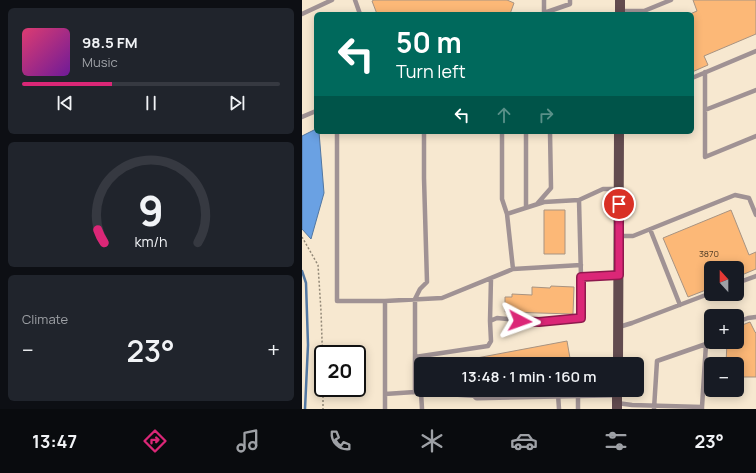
<!DOCTYPE html>
<html lang="en">
<head>
<meta charset="utf-8">
<style>
  body { margin:0; font-family:Manrope,sans-serif; background:#20242c; color:#f1f3f6; height:100vh; display:flex; flex-direction:column; font-size:15px; white-space:nowrap }
  * { box-sizing:border-box; margin:0 }
  p { font-size:13px; color:#9ea1a6 }
  .icon { flex:none; width:22px; height:22px; fill:none; stroke:currentColor; stroke-width:2; stroke-linecap:round; stroke-linejoin:round }
  .map { position:relative; flex:1; overflow:hidden }
  .side { display:flex; flex-direction:column; gap:8px; padding:8px; background:#0d0f14; width:302px }
  .side>* { flex:none }
  .hud { position:absolute; left:12px; top:12px; width:380px; height:122px; border-radius:6px; box-shadow:0 2px 10px #0003; background:#00695c; color:#fff; overflow:hidden }
  .needle { width:26px; rotate:339deg }
  .buttons { position:absolute; left:402px; top:261px; display:grid; gap:8px }
  .buttons a { display:grid; place-items:center; width:40px; height:40px; border-radius:6px; background:#171b24; box-shadow:0 2px 10px #0003; font-size:20px }
  .speed { position:absolute; left:12px; top:345px; display:flex; gap:8px; font-size:20px; font-weight:700; text-align:center }
  .speed>* { display:grid; place-content:center; width:52px; height:52px; border-radius:50%; background:#171b24; box-shadow:0 2px 10px #0003; line-height:1 }
  .speed .limit { border:2px solid #111; border-radius:6px; background:#fff; color:#111 }
  .pin { position:absolute; display:grid; place-items:center; width:34px; height:34px; color:#fff; margin:-17px; border:2px solid #fff; border-radius:50%; box-shadow:0 1px 4px #0007 }
  .me { position:absolute; width:44px; margin:-22px; rotate:94deg; stroke-linejoin:round; filter:drop-shadow(0 0 3px #0008) }
  .turn { display:flex; align-items:center; gap:14px; height:84px; padding:0 16px; font-size:18px }
  .turn .icon { width:52px; height:52px; stroke-width:2.5 }
  .turn b { display:block; font-size:28px; line-height:34px }
  .lanes { display:flex; align-items:center; height:38px; padding:0 16px; background:#0003; justify-content:center; gap:20px; direction:ltr }
  .lanes .off { opacity:.35 }
  .big { font-size:30px; font-weight:600; line-height:1.1 }
  .side .tile { flex:1; display:flex; flex-direction:column; justify-content:center; gap:6px; min-width:0; padding:0 14px; border-radius:6px; background:#20242c }
  .side .dial { align-items:center; gap:0 }
  .dial svg { height:104px; overflow:visible; fill:none; stroke:#363941; stroke-width:7; stroke-linecap:round; text-anchor:middle }
  .dial text { fill:#f1f3f6; stroke:none }
  .song { display:flex; align-items:center; gap:12px }
  .cover { width:48px; height:48px; border-radius:6px; background:linear-gradient(135deg,hsl(340 70% 55%),hsl(280 70% 35%)) }
  .played { height:4px; border-radius:2px; background:linear-gradient(90deg,#db2777 35%,#363941 35%) }
  .keys { display:flex; justify-content:space-around; direction:ltr }
  .heat { display:flex; justify-content:space-between; align-items:center; font-size:22px; direction:ltr }
  .trip { position:absolute; left:112px; top:357px; width:230px; height:40px; border-radius:6px; background:#171b24; box-shadow:0 2px 10px #0003; font-weight:600; line-height:40px; text-align:center }
  .tabs { display:flex; height:64px; justify-content:space-around; align-items:center; background:#090b0e; color:#9ea1a6 }
  .tabs .icon { width:28px; height:28px }
  .tabs .selected { color:#db2777 }
  .tabs b { font-size:18px; color:#f1f3f6 }
  main { display:flex; flex:1; min-height:0 }
  .map>svg:first-child { display:block }
  .water { fill:#6aa1e3; stroke:#5277a2 }
  .lines { fill:none; stroke-linecap:round; stroke-linejoin:round }
  .stream { stroke:#5277a2; stroke-width:2.5 }
  .building { fill:#fcb877; stroke:#a89381 }
  .path { stroke:#928877; stroke-width:1.5; stroke-dasharray:2 2; stroke-linecap:butt }
  .lane { stroke:#a09294; stroke-width:4.5 }
  .street { stroke:#a09294; stroke-width:9 }
  .primary { stroke:#624b4f; stroke-width:10 }
  .route-casing { stroke:#8e194d; stroke-width:10 }
  .route { stroke:#db2777; stroke-width:7 }
  .labels { text-anchor:middle; stroke-width:4; stroke-linejoin:round; paint-order:stroke }
  .number-label { font-size:9px; fill:#523e27 }
</style>
</head>
<body>
<main>
<section class="side">
<div class="tile">
<div class="song"><i class="cover"></i><div><b>98.5 FM</b><p>Music</p></div></div>
<div class="played"></div>
<div class="keys"><svg class="icon" aria-label="previous" viewBox="0 0 24 24"><path d="M18 5L8 12l10 7zM5 5v14"/></svg><svg class="icon" aria-label="pause" viewBox="0 0 24 24"><path d="M8 5v14M16 5v14"/></svg><svg class="icon" aria-label="next" viewBox="0 0 24 24"><path d="M6 5l10 7-10 7zM19 5v14"/></svg></div>
</div>
<div class="tile dial"><svg viewBox="0 0 100 80">
<path d="M14 69A42 42 0 1 1 86 69"/>
<path d="M14 69A42 42 0 0 1 9 59" stroke="#db2777"/>
<text x="50" y="56" font-size="32" font-weight="700">9</text>
<text x="50" y="72" font-size="11">km/h</text>
</svg></div>
<div class="tile"><p>Climate</p>
<div class="heat"><a>−</a><b class="big">23°</b><a>+</a></div>
</div>
</section>
<div class="map">
<svg width="454" height="409" viewBox="0 0 454 409">
  <rect width="100%" height="100%" fill="#f7e8d0"/>
  <path class="water" d="M14,129V132H17L22,193L9,239L0,229V136Z"/>
  <g class="lines">
    <path class="stream" d="M0,271L4,283L6,345L3,409"/>
  </g>
  <path class="building" d="M72,0H205L212,3L208,14H75L70,1Z
    M391,0H454V34L402,56L406,65L390,72V14H388L395,11Z
    M242,210H263V254H242Z
    M429,210L447,255L454,252V269L435,277V268H409V288L386,297L361,238Z
    M249,286L272,287L271,314L203,312V297H210V294L230,295V287L248,288Z
    M448,322L453,332L454,333V377H435V364H424L425,342H435V327Z
    M265,341L269,364H148V363Z"/>
  <g class="lines">
    <path class="path" d="M0,237L16,265L19,311L21,368
      M21,388V409"/>
    <path class="lane" d="M53,0L58,14
      M242,0V14
      M318,11H342L369,0
      M242,13L268,4V0
      M0,14L30,0
      M403,72V157L454,136
      M390,78L454,51
      M403,110L454,90
      M0,117L14,111
      M35,132V301H83V409
      M224,132V207
      M235,204L249,188L248,132
      M205,214L242,202L277,200
      M348,229L378,305
      M317,236H331L433,195L447,198L454,215
      M211,269L279,265
      M279,277L277,200L301,189H317
      M435,283L454,276
      M83,301L140,298L211,269L205,214L200,199V132
      M188,321L189,278
      M435,322L446,318L454,317
      M317,327L330,323L409,293
      M113,357V299L118,289L125,282L122,178V132
      M113,392L175,396
      M119,392L120,409
      M83,394L113,392V357L186,346L189,341L188,321L195,318L237,322L279,318V277L317,275
      M256,394L257,409
      M276,394V409
      M315,403L330,405L400,407V409
      M400,407L404,344L409,337
      M352,409L355,361L404,344"/>
    <path class="street" d="M175,396L315,393"/>
    <path class="primary" d="M318,14V0
      M316,364L317,132
      M315,409V390"/>
  </g>
  <g class="lines">
    <defs>
      <path id="route" d="M218,321L237,322L279,318V277L317,275V204"/>
    </defs>
    <use href="#route" class="route-casing"/>
    <use href="#route" class="route"/>
  </g>
  <g class="labels">
    <g class="number-label">
      <text x="407" y="257">3870</text>
    </g>
  </g>
</svg>
<div class="buttons">
<a><svg class="needle" viewBox="-14 -14 28 28"><path d="M0-13l5 13h-10z" fill="#e53935"/><path d="M0 13l5-13h-10z" fill="#9ea1a6"/></svg></a>
<a>+</a>
<a>−</a>
</div>
<div class="speed"><div class="limit">20</div></div>
<div class="pin" style="left:317px;top:204px;background:#d93025"><svg class="icon" aria-label="arrive" viewBox="0 0 24 24"><path d="M6 21V4h12l-3 4 3 4H6"/></svg></div>
<svg class="me" style="left:218px;top:321px" viewBox="-20 -20 40 40"><path d="M0-17L14 15 0 8-14 15z" fill="#db2777" stroke="#fff" stroke-width="4"/></svg>
<div class="trip">13:48 · 1 min · 160 m</div>
<div class="hud">
<div class="turn"><svg class="icon" aria-label="left" viewBox="0 0 24 24"><path d="M17 20v-9H6M10 6l-5 5 5 5"/></svg><div><b>50 m</b>Turn left</div></div>
<div class="lanes"><svg class="icon" aria-label="left" viewBox="0 0 24 24"><path d="M17 20v-9H6M10 6l-5 5 5 5"/></svg><svg class="icon off" aria-label="ahead" viewBox="0 0 24 24"><path d="M12 20V5M6 11l6-6 6 6"/></svg><svg class="icon off" aria-label="right" viewBox="0 0 24 24"><path d="M7 20v-9h11M14 6l5 5-5 5"/></svg></div>
</div>
</div>
</main>
<nav class="tabs">
<b>13:47</b>
<svg class="icon selected" aria-label="directions" viewBox="0 0 24 24"><path d="M12 3l9 9-9 9-9-9zM9 14v-3h6M13 9l2 2-2 2"/></svg>
<svg class="icon" aria-label="music" viewBox="0 0 24 24"><path d="M9 18V5l10-2v13"/><circle cx="6" cy="18" r="3"/><circle cx="16" cy="16" r="3"/></svg>
<svg class="icon" aria-label="phone" viewBox="0 0 24 24"><path d="M5 4h4l2 5-3 2q2 4 5 5l2-3 5 2v4C11 20 4 13 5 4z"/></svg>
<svg class="icon" aria-label="climate" viewBox="0 0 24 24"><path d="M12 3v18M4 7l16 10M4 17L20 7"/></svg>
<svg class="icon" aria-label="car" viewBox="0 0 24 24"><path d="M5 17H2v-5l4-1 3-4h7l3 4 3 1v5h-3M9 17h6M6 11h13"/><circle cx="7" cy="17" r="2"/><circle cx="17" cy="17" r="2"/></svg>
<svg class="icon" aria-label="filters" viewBox="0 0 24 24"><path d="M4 7h16M4 17h16"/><circle cx="9" cy="7" r="2"/><circle cx="15" cy="17" r="2"/></svg>
<b>23°</b>
</nav>
</body>
</html>
